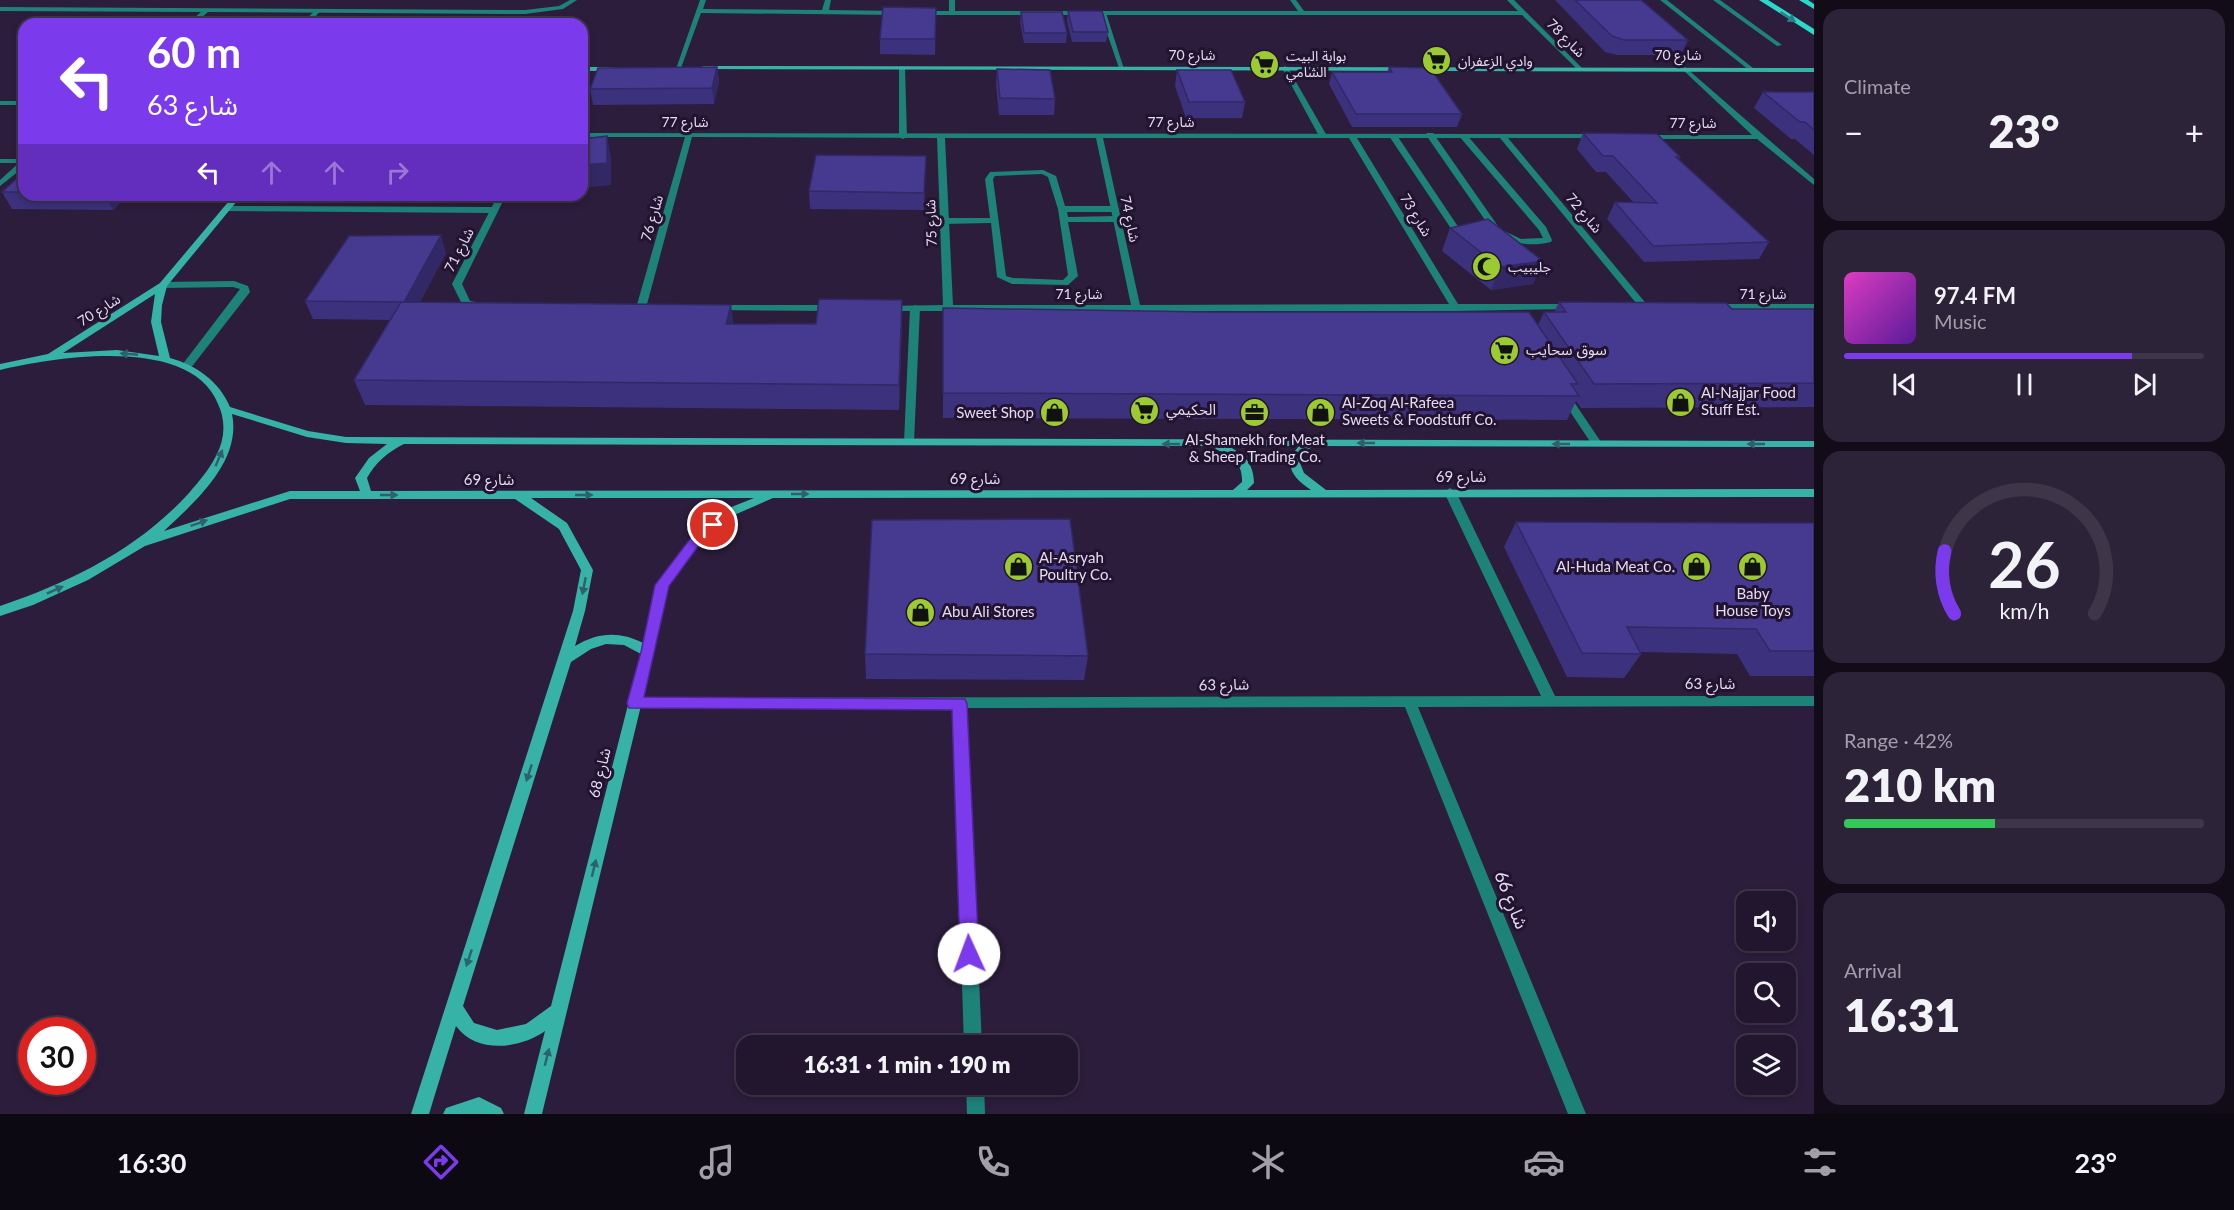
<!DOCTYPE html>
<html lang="en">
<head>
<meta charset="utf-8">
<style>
  body { margin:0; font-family:Lato,"Noto Sans Arabic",sans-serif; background:#2d2339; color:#f1f3f6; height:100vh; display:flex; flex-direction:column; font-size:22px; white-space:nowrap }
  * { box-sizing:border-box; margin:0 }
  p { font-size:20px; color:#a29faa }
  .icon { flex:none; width:33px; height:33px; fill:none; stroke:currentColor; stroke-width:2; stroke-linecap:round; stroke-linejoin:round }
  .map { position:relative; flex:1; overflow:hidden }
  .details { display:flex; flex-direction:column; gap:9px; padding:9px; background:#120c19; width:420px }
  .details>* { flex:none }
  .guide { position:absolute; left:18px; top:18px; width:570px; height:183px; border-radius:18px; box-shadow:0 3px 9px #0003,0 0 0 2px #3e3549; background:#7c3aed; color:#fff; overflow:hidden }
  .buttons { position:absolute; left:1736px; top:891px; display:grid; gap:12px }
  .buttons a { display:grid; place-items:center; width:60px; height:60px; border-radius:12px; background:#21162d; box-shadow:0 3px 9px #0003,0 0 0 2px #3e3549; font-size:30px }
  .speed { position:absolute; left:18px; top:1017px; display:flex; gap:12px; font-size:30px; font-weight:700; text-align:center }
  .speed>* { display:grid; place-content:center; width:78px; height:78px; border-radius:50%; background:#21162d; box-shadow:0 3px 9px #0003,0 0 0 2px #3e3549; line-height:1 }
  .speed .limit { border:9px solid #d22; background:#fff; color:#111 }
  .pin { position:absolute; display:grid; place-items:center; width:51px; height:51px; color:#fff; margin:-26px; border:3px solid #fff; border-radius:50%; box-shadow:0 2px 6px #0007 }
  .me { position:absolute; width:66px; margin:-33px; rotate:358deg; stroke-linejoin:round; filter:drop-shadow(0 0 4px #0008) }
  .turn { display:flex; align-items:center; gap:21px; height:126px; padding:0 30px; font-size:27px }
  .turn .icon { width:78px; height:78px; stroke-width:2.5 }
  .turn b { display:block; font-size:42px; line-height:51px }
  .lanes { display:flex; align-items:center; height:57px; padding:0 30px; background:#0003; justify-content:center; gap:30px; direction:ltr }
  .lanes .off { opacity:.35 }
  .big { font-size:45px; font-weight:800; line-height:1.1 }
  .details .widget { flex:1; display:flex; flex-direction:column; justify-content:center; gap:9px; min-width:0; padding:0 21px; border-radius:18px; background:#2d2339 }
  .details .dial { align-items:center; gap:0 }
  .dial svg { height:156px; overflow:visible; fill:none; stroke:#3e3549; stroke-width:7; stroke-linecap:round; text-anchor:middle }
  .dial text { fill:#f1f3f6; stroke:none }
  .song { display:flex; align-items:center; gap:18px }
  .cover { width:72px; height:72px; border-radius:9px; background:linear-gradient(135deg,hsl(310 70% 55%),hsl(270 70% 35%)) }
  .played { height:6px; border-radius:3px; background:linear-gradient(90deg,#7c3aed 80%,#3e3549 80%) }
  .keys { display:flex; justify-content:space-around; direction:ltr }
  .heat { display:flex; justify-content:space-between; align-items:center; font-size:33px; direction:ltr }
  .charge { height:9px; border-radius:4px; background:linear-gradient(90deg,#34c759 42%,#3e3549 0) }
  .trip { position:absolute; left:736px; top:1035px; width:342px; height:60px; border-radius:18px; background:#21162d; box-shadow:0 3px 9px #0003,0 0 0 2px #3e3549; font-weight:800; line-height:60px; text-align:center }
  .tab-bar { display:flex; height:96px; justify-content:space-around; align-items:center; background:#0d0912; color:#a29faa }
  .tab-bar .icon { width:42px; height:42px }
  .tab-bar .current { color:#7c3aed }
  .tab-bar b { font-size:27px; color:#f1f3f6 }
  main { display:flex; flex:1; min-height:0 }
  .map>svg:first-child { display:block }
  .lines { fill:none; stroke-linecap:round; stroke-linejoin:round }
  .lane { fill:#1d8278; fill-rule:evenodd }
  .street { fill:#1d8278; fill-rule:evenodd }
  .secondary { fill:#37b2a6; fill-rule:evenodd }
  .primary { fill:#29daca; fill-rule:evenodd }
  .wall { fill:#3c317c }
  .shaded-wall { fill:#312865 }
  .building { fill:#463990; stroke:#312865; stroke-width:1.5 }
  .oneway { fill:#268085 }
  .oneway2 { fill:#2c626c }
  .route { fill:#7c3aed; stroke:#51269a; stroke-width:1.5 }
  .labels { text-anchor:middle; stroke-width:6; stroke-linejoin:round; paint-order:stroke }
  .far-street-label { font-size:14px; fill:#e5dbf0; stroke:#221331 }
  .far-poi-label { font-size:14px; fill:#e5dbf0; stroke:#221331; text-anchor:start }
  .poi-label { font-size:15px; fill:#e5dbf0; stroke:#221331; text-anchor:start }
  .street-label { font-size:15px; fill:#e5dbf0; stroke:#221331 }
  .near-street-label { font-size:18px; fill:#e5dbf0; stroke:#221331 }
</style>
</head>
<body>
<main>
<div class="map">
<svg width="1814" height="1114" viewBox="0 0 1814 1114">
  <rect width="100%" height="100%" fill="#2c1d3c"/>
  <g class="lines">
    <path class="lane" d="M1660,0H1667L1753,68V70H1749Z
      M1713,0H1720L1782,45L1777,46Z
      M316,9L321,10L309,24H302Z
      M1103,11L1106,13L1124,69L1119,68L1100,13Z
      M902,66L905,68L907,137L903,139L899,137V68Z
      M1285,66L1288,68L1327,136L1326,138L1319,136L1282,68Z
      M0,101H24V105H0Z
      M1427,133H1433L1500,229L1521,239L1543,238L1539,230L1459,136L1466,134L1546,227L1552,240L1551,242C1530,247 1513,244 1494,233L1426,135Z
      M1390,134H1396L1461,231L1460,233H1454L1389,136Z
      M0,159H24V163H0Z
      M1043,170L1056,176L1065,206H1115L1119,209L1115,212H1067L1068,217L1116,216L1120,219L1116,222H1068L1078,276L1068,285L1012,284L997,277L991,223L944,224L940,221L944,218H990L985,179L990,172ZM1042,174L1048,177L1058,209L1068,275L1063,280L1013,278L1006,276L993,179L995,176Z
      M226,206L494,207L498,210L494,213L223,211L222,209Z
      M234,281L248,286L250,292L190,369H182V365L240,289L233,287L163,288L158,285L163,282Z
      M915,305L920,308L914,442L909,445L904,442L910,308Z"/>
    <path class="street" d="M570,0H577L563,9L525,14L208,12L194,24H187L201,12L0,11V7L525,10L559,6Z
      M700,0H706L703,9L822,10L825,0H831L829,10L899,11L902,13L899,15L701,13L681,68L676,69Z
      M949,0H955V11H1298L1290,0H1296L1304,11H1518L1507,0H1514L1583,69L1578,70L1522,15H919L916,13L919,11H949Z
      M1685,67L1814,179V185L1757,139H1643V135H1752L1683,70L1682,69Z
      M582,133L1599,134H1602V138H1508L1649,307L1644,310L1641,309L1500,138H1357L1458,304H1570L1575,307L1573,309L1456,311H885L880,308L882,306L943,305L937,138L692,137L646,308L641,311L636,308L685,137H582ZM945,138H1096L1131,305H953ZM1103,138H1349L1449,304L1140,305Z
      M21,161H24V167L0,186V180Z
      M498,195H506L462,284L470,301L481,303L483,305L478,308L463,306L452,284Z
      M1713,304H1814V310L1710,309L1708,307Z
      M714,305H832L837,308L832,311L711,310L709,308Z
      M1564,392L1568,393L1601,442L1602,444L1601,446H1593L1559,395Z
      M1450,488L1456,492L1555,696H1814V706L1418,707L1586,1114H1568L1405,707L967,708L982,1046H964L953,708H634L629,707L627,703L629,699L634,698L1541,696L1444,492Z
      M966,1084H984L985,1114H967Z"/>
    <path class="secondary" d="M703,66L1814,68V72L701,69L700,68Z
      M582,67H614L617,69L614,71H582Z
      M234,195H242L167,286L162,305L161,322L170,358C196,365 219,381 230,407L308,431L346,437L1814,441V447L1313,446L1305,452L1300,463L1304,473L1326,490L1814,489V497L773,498L732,516L702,541L668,586L654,652L542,1114H524L545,1031C520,1049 476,1054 456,1026L429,1114H411L573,611L581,570L559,529L515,499H290L145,546L88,580L33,605L0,616V606C71,582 138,549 189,493C199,481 209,470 216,456C225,439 226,421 218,404C191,335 55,357 0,370V364L48,354L160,283ZM155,294L151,322L159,356L117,350L63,353ZM232,414L307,437L346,443L387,444L369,458L355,478L360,491H290L164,531C195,502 242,461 232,414ZM404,444L1211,446L1212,448C1230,454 1243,462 1242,482L1233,490L371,491L367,478C376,462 388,452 404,444ZM1227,446H1299C1282,465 1293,478 1311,490H1247L1254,483C1254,464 1244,453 1227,446ZM531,498H754L724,510L694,535L658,582L643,643C620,631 598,632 575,646L585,611L593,570L567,523ZM606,644L624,645L641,654L551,1006L526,1024L497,1030L474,1023L463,1006L571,662L591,649Z
      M479,1097L501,1108L504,1114H443L446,1108Z"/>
    <path class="primary" d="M1759,0H1768L1814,29V35Z
      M1799,0H1808L1814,4V9Z"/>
  </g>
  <path class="wall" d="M1555,0H1641L1688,40L1681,55H1617L1605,52Z
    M936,8L935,55L880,54V39Z
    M1068,11L1108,32L1106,42H1072L1067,21Z
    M1021,12L1067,33L1066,43H1024L1020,22Z
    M717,67L719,82L714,104L593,105L590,89Z
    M1389,67L1462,114L1457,127H1352L1329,84L1332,72H1387Z
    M997,69L1055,99L1054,115H999L996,85Z
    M1177,70L1245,102L1242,118H1186L1175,86Z
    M1763,92H1814V155L1795,139H1791L1754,108Z
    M1583,133L1680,157L1679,159L1769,242L1759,259L1644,262L1607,219L1615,202L1634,203L1606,172H1596L1577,149Z
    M926,156L924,210L810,209L809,191Z
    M24,172V195H128L113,210L12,209L2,192Z
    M1450,228L1543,261L1533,284L1491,290L1442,251Z
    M446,253L420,302L733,324L902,323L899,410L365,405L354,380L390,320L313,319L305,301Z
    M1559,302L1732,309H1814V407L1581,408L1576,401L1567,420L943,418V308L1538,325L1544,312H1554Z
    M1516,522L1814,523V676H1750L1737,654L1640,652L1641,654L1624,678L1567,677L1504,547Z
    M865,654L1088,656L1084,680L866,679Z"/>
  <path class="shaded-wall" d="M717,67L719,82L714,104L712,88Z
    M607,136L611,158V185L582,188V165Z
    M105,195H128L113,210Z
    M441,235L446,253L410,320L404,302Z
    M1543,261L1533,284L1491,290L1500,267Z
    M902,300V323L899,410V385Z
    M731,305L734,328L726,324Z"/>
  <path class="building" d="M1575,0H1641L1688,40H1624L1612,36Z
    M883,7L936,8L935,39H880Z
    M1068,11H1102L1108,32H1073Z
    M1021,12H1062L1067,33H1024Z
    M717,67L712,88L590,89L598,68Z
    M1389,67L1430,68L1462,114H1356L1332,72H1392Z
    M997,69L1050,70L1055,99L1000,98Z
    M1177,70H1231L1245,102H1189Z
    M1763,92H1814V130L1805,122H1800Z
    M1583,133L1657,134L1680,157H1676L1769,242L1653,246L1615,202L1657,203L1613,156H1603Z
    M607,136V163L582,165V139Z
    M816,155L926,156L924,193L809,191Z
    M24,172V192H2Z
    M1488,219L1543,261L1500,267L1450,228Z
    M441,235L404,302L305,301L349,236Z
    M819,299L902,300L899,385L354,380L401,302L731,305L726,324H816Z
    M1559,302L1726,303L1732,309H1814V383L1594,384L1544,312H1566Z
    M943,308L1208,312H1529L1578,384H1571L1579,396L943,393Z
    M1070,519L1088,656L865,654L872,520Z
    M1516,522L1814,523V651H1770L1756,629L1627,627L1641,654L1582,653Z"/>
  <defs><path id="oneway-solid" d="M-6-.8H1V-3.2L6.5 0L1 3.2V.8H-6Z" transform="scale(1.5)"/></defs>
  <use class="oneway" href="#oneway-solid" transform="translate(1788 17) rotate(33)"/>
  <g class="oneway2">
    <use href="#oneway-solid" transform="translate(129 354) rotate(-175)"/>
    <use href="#oneway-solid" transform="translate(1366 443) rotate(-180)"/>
    <use href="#oneway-solid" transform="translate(1171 444) rotate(-180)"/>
    <use href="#oneway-solid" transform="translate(1561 444) rotate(-180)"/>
    <use href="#oneway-solid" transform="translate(1756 444) rotate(-180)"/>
    <use href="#oneway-solid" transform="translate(219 458) rotate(-67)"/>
    <use href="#oneway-solid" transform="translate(800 494)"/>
    <use href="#oneway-solid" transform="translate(389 495)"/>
    <use href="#oneway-solid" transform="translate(584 495)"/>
    <use href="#oneway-solid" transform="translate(199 523) rotate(-19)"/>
    <use href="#oneway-solid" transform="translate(584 586) rotate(101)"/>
    <use href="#oneway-solid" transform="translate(55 590) rotate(-24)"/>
    <use href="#oneway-solid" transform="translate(529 773) rotate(108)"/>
    <use href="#oneway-solid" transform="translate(594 868) rotate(-76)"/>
    <use href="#oneway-solid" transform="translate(469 958) rotate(108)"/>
    <use href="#oneway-solid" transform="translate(547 1057) rotate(-76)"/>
  </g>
  <path class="route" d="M713,521L719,525L702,541L669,586L644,697L965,699L967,704L979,954L976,960L969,963L963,960L960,954L952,710L629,708L627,703L641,652L655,585L693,535Z"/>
  <defs>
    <symbol id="supermarket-disc" viewBox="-11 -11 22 22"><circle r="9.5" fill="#9cca31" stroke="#221331"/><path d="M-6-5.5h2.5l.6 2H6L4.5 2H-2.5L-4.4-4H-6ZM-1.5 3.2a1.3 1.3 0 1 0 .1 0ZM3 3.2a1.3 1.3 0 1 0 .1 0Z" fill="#111"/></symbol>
    <symbol id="mosque-disc" viewBox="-11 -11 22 22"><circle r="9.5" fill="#9cca31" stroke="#221331"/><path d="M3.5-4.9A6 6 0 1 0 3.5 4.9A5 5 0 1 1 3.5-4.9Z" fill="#111"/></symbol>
    <symbol id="shop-disc" viewBox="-11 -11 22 22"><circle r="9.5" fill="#9cca31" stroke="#221331"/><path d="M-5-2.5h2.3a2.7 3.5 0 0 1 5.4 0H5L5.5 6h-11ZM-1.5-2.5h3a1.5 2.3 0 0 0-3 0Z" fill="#111"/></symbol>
    <symbol id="office-disc" viewBox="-11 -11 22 22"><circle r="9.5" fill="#9cca31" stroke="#221331"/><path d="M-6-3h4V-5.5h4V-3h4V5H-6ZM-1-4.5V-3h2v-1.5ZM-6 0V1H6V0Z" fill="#111"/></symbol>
  </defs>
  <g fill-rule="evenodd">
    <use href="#supermarket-disc" x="1420" y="44" width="33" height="33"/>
    <use href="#supermarket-disc" x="1248" y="48" width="33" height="33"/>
    <use href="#mosque-disc" x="1470" y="250" width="33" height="33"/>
    <use href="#supermarket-disc" x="1488" y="334" width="33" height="33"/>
    <use href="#shop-disc" x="1664" y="386" width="33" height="33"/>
    <use href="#supermarket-disc" x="1128" y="394" width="33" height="33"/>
    <use href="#shop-disc" x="1304" y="396" width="33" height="33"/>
    <use href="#shop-disc" x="1038" y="396" width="33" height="33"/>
    <use href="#office-disc" x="1238" y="396" width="33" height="33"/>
    <use href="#shop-disc" x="1002" y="550" width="33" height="33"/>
    <use href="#shop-disc" x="1680" y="550" width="33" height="33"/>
    <use href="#shop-disc" x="1736" y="550" width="33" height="33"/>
    <use href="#shop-disc" x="904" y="596" width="33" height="33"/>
  </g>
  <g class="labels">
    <g class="far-street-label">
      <text transform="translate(1566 38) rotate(45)" y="5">شارع 78</text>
      <text x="1192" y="60">شارع 70</text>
      <text x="1678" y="60">شارع 70</text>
      <text x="685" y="127">شارع 77</text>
      <text x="1171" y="127">شارع 77</text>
      <text x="1693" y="128">شارع 77</text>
      <text transform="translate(1584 213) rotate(50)" y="5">شارع 72</text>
      <text transform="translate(1416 215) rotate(59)" y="5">شارع 73</text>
      <text transform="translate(652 218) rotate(-74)" y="5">شارع 76</text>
      <text transform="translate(1130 219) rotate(78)" y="5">شارع 74</text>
      <text transform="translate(931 223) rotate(-92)" y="5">شارع 75</text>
      <text transform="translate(459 250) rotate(-63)" y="5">شارع 71</text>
      <text x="1079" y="299">شارع 71</text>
      <text x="1763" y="299">شارع 71</text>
      <text transform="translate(99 310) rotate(-32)" y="5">شارع 70</text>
    </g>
    <g class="far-poi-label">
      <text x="1286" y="61">بوابة البيت<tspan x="1286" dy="16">الشامي</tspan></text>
      <text x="1458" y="66">وادي الزعفران</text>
      <text x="1508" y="272">جليبيب</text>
    </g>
    <g class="poi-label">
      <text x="1526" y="355">سوق سحايب</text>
      <text x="1701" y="398">Al-Najjar Food<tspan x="1701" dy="17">Stuff Est.</tspan></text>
      <text x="1342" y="408">Al-Zoq Al-Rafeea<tspan x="1342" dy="17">Sweets &amp; Foodstuff Co.</tspan></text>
      <text x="1166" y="415">الحكيمي</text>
      <text x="1034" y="418" text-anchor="end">Sweet Shop</text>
      <text x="1255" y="445" text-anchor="middle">Al-Shamekh for Meat<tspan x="1255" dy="17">&amp; Sheep Trading Co.</tspan></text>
      <text x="1039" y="563">Al-Asryah<tspan x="1039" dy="17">Poultry Co.</tspan></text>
      <text x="1675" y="572" text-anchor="end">Al-Huda Meat Co.</text>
      <text x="1753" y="599" text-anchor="middle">Baby<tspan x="1753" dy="17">House Toys</tspan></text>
      <text x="942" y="617">Abu Ali Stores</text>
    </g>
    <g class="street-label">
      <text x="1461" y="482">شارع 69</text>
      <text x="975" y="484">شارع 69</text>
      <text x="489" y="485">شارع 69</text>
      <text x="1710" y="689">شارع 63</text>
      <text transform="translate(1224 685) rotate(-1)" y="5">شارع 63</text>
      <text transform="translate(600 773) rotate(-76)" y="5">شارع 68</text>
    </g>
    <g class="near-street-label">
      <text transform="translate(1511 900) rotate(68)" y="6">شارع 66</text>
    </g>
  </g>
</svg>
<div class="buttons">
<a><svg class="icon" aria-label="sound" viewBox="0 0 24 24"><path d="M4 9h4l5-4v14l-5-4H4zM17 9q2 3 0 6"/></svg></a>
<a><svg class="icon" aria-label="search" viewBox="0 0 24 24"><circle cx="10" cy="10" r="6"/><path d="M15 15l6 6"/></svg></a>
<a><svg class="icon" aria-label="layers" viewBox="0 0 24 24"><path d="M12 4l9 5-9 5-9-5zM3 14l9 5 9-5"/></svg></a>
</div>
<div class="speed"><div class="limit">30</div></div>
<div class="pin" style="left:713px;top:525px;background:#d93025"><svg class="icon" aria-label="arrive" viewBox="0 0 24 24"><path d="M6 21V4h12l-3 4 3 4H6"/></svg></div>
<svg class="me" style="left:969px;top:954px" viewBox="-20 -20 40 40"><circle r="19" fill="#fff"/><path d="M0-13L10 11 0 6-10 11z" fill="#7c3aed"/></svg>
<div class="trip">16:31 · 1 min · 190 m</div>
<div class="guide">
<div class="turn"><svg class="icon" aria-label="left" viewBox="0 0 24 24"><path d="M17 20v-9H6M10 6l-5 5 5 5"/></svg><div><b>60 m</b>شارع 63</div></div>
<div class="lanes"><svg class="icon" aria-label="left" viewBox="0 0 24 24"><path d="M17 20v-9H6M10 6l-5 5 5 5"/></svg><svg class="icon off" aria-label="ahead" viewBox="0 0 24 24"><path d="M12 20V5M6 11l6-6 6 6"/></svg><svg class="icon off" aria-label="ahead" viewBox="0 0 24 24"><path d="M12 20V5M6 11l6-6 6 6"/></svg><svg class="icon off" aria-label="right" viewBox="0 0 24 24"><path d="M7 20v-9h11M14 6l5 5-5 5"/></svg></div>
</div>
</div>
<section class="details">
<div class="widget"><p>Climate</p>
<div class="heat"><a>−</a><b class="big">23°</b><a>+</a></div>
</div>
<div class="widget">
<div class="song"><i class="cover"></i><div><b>97.4 FM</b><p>Music</p></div></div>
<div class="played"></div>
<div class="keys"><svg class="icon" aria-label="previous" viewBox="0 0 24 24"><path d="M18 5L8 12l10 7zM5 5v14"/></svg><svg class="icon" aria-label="pause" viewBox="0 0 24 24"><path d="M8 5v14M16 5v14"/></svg><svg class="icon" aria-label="next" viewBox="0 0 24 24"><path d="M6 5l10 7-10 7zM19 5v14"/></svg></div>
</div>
<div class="widget dial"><svg viewBox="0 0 100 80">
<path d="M14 69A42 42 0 1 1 86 69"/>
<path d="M14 69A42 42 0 0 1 9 37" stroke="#7c3aed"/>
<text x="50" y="56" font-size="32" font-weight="700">26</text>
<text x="50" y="72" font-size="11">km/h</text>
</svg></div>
<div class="widget"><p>Range · 42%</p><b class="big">210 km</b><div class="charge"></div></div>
<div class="widget"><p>Arrival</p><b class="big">16:31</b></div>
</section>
</main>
<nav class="tab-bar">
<b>16:30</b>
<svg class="icon current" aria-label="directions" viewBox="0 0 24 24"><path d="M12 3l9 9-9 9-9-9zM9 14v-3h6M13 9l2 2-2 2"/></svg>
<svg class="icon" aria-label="music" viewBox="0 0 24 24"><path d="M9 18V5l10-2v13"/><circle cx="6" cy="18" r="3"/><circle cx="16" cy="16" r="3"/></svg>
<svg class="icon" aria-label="phone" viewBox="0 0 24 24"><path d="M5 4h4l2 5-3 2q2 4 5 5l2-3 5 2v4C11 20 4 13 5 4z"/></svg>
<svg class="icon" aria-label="climate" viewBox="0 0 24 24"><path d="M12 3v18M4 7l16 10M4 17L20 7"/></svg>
<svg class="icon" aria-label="car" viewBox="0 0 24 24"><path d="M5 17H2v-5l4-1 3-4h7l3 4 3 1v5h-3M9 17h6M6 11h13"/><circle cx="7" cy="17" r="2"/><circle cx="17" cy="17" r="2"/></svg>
<svg class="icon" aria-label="filters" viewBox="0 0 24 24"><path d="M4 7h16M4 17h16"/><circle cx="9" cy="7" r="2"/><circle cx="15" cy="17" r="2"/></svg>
<b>23°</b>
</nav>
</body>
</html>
